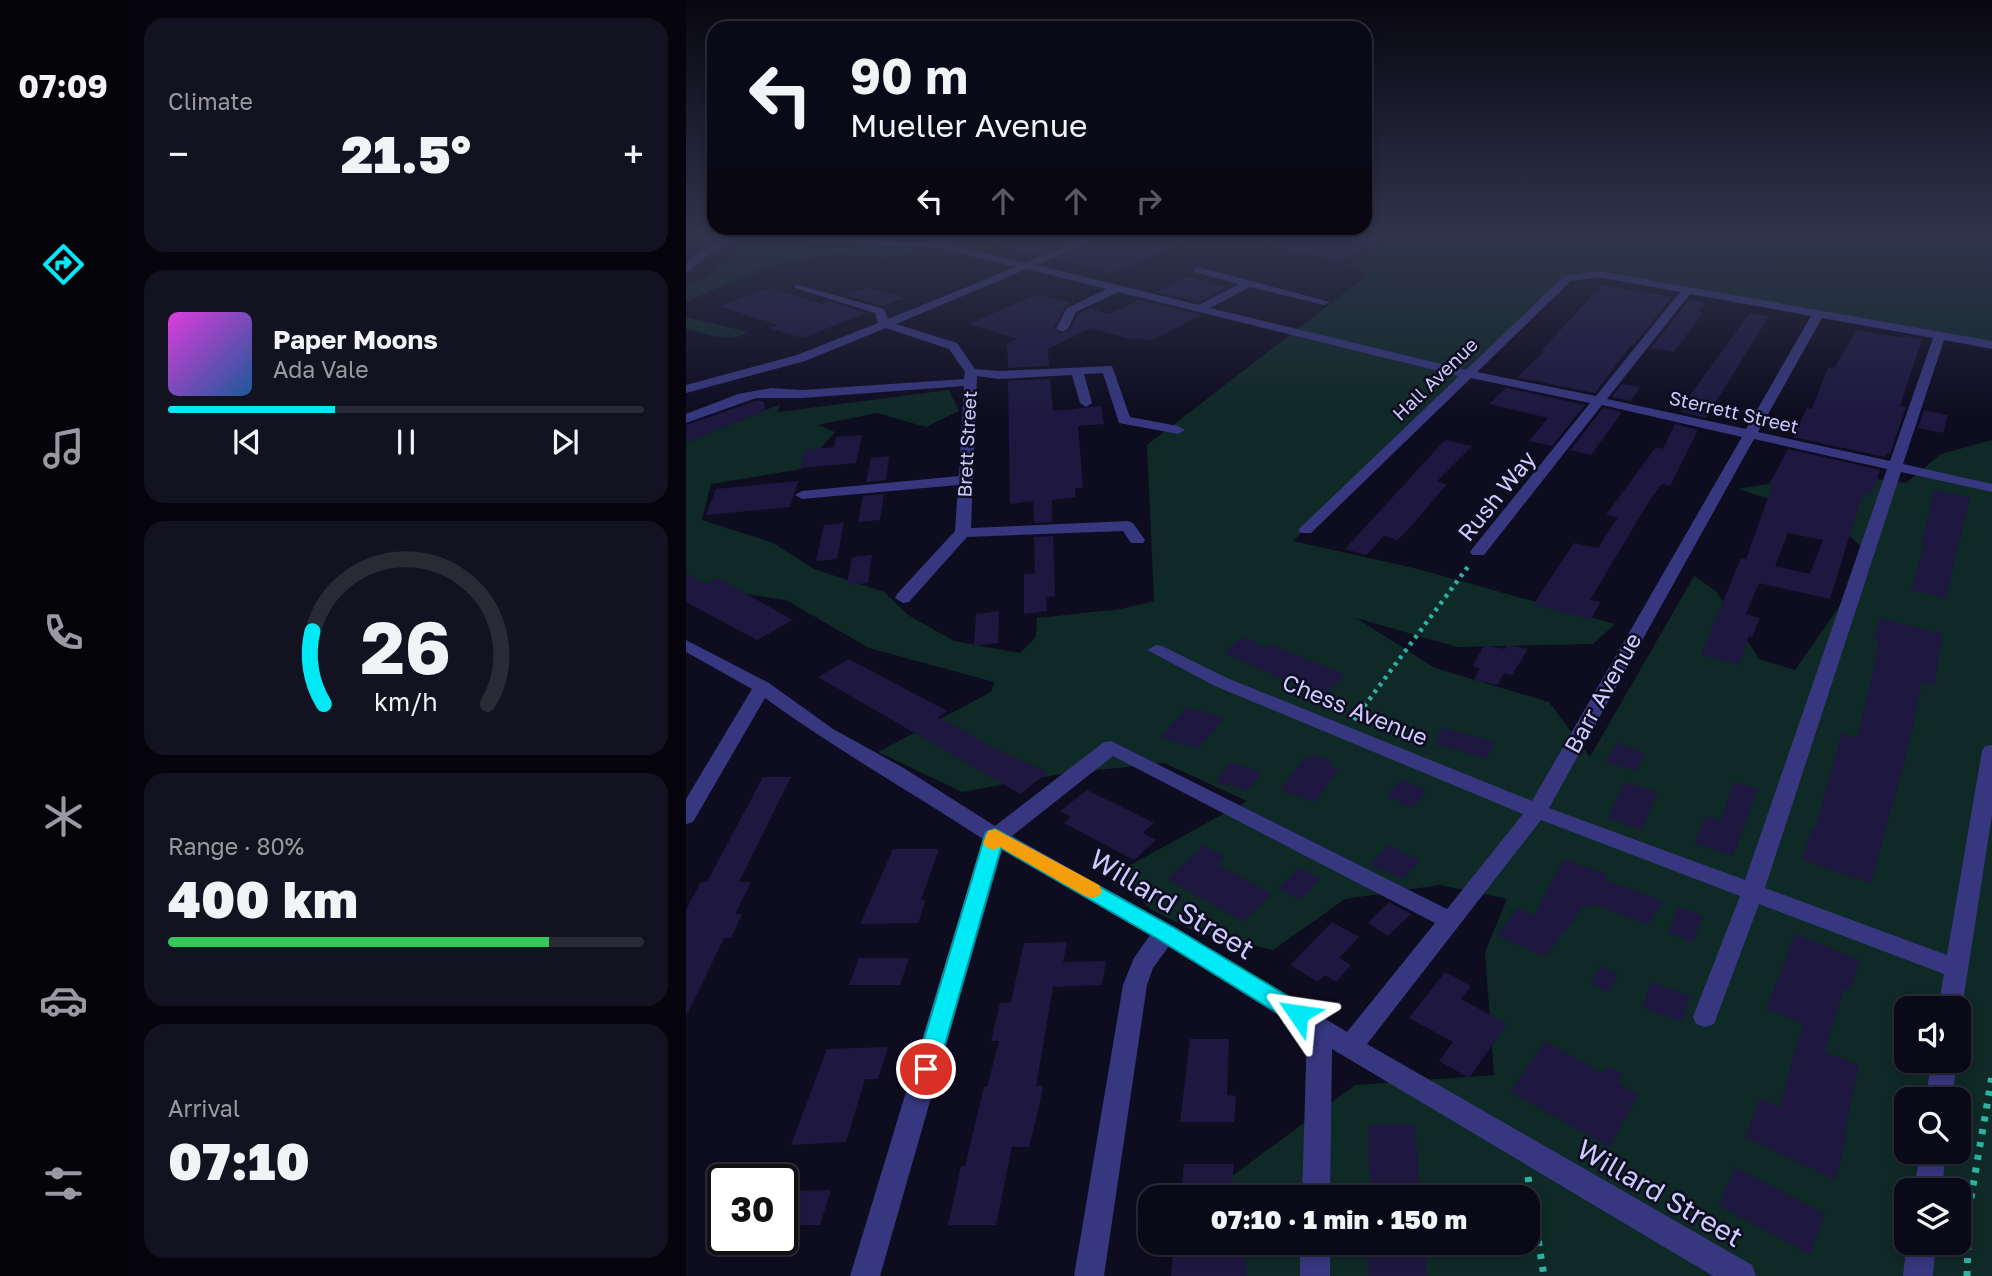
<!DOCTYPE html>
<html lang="en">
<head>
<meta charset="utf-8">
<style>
  body { margin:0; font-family:"Golos Text",sans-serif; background:#131220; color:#f1f3f6; height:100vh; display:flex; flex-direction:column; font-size:26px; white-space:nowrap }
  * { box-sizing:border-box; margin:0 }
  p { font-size:23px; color:#999aa1 }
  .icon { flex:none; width:38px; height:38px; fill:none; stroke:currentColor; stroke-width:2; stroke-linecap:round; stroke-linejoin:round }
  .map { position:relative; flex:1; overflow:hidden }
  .panel { display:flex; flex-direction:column; gap:18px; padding:18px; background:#06050d; width:560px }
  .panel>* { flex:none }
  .top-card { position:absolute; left:21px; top:21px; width:665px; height:214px; border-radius:21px; box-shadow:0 4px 10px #0003,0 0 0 2px #2a2a36; background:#0a0917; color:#f1f3f6; overflow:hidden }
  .fabs { position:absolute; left:1208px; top:996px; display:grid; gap:14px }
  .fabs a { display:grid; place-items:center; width:77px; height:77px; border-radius:14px; background:#0a0917; box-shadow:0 4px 10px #0003,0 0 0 2px #2a2a36; font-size:35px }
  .speed { position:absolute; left:21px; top:1164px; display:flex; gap:14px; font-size:35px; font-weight:700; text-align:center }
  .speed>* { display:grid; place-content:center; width:91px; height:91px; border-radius:50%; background:#0a0917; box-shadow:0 4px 10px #0003,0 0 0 2px #2a2a36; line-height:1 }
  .speed .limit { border:4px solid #111; border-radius:10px; background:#fff; color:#111 }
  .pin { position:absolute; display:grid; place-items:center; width:60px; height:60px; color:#fff; margin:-30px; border:4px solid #fff; border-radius:50%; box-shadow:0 2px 7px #0007 }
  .me { position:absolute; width:77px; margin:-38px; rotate:302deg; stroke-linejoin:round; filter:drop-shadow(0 0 5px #0008) }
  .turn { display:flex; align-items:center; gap:24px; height:147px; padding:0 28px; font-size:32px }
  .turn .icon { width:91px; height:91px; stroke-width:2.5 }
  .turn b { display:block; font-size:49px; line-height:60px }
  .lanes { display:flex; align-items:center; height:66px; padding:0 28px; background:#0003; justify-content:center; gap:35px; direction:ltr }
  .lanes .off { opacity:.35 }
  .big { font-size:52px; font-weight:800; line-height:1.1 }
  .panel .tile { flex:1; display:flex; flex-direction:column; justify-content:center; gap:10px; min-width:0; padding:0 24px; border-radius:21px; background:#131220 }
  .panel .dial { align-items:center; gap:0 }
  .dial svg { height:182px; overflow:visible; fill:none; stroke:#2a2a36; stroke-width:7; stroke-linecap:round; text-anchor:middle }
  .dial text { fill:#f1f3f6; stroke:none }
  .song { display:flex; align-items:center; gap:21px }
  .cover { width:84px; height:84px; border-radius:10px; background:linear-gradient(135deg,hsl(300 70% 55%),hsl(210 70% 35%)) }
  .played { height:7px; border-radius:4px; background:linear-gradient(90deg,#00e9f5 35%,#2a2a36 35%) }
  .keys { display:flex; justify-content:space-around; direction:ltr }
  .heat { display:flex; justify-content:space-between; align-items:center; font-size:38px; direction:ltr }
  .charge { height:10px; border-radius:5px; background:linear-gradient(90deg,#34c759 80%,#2a2a36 0) }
  .trip { position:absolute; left:452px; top:1185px; width:402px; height:70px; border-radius:21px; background:#0a0917; box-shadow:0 4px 10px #0003,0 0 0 2px #2a2a36; font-weight:800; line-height:70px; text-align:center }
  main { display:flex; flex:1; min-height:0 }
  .tab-bar { display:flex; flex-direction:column; width:126px; justify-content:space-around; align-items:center; background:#040409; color:#999aa1 }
  .tab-bar .icon { width:49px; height:49px }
  .tab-bar .on { color:#00e9f5 }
  .tab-bar b { font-size:32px; color:#f1f3f6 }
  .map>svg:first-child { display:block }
  .green { fill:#0f2927; fill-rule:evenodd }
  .building { fill:#1e1840; fill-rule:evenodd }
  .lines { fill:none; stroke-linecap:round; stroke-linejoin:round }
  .path-far1 { stroke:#2cb1a2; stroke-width:4.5; stroke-dasharray:3.5 5; stroke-linecap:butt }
  .path { stroke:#2cb1a2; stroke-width:7; stroke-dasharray:5 8; stroke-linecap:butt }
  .minor { fill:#36377f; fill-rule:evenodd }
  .route { fill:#00e9f5; stroke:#00979f; stroke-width:2 }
  .slow { fill:#f59e0b }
  .labels { text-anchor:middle; stroke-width:5; stroke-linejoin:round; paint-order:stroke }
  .far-street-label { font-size:19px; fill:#cdcaff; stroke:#0e0c1f }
  .street-label { font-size:23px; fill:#cdcaff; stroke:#0e0c1f }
  .near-street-label { font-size:28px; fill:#cdcaff; stroke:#0e0c1f }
</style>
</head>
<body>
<main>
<nav class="tab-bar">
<b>07:09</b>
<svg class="icon on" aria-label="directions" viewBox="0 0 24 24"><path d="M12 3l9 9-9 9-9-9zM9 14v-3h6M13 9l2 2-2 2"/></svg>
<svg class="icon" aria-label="music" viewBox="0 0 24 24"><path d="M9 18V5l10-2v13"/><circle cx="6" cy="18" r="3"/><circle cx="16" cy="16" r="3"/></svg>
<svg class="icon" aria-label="phone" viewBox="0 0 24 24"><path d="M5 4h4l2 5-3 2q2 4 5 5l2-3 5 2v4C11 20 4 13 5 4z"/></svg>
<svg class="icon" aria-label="climate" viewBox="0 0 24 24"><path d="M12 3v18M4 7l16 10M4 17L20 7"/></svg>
<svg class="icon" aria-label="car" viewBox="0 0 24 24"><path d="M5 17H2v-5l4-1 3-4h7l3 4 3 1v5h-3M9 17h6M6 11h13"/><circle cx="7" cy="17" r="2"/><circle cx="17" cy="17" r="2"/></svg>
<svg class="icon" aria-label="filters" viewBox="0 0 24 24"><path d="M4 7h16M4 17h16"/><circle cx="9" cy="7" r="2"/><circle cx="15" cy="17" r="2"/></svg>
</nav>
<section class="panel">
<div class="tile"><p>Climate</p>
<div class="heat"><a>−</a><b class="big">21.5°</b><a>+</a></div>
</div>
<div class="tile">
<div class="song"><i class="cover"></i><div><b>Paper Moons</b><p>Ada Vale</p></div></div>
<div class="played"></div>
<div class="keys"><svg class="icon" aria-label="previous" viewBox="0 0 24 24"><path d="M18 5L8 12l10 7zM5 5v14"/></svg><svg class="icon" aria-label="pause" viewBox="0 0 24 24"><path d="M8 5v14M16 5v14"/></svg><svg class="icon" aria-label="next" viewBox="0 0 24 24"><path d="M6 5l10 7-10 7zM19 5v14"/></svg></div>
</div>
<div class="tile dial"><svg viewBox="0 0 100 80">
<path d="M14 69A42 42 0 1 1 86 69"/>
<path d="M14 69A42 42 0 0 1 9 37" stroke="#00e9f5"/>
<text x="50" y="56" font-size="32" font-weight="700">26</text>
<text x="50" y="72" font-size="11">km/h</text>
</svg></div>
<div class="tile"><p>Range · 80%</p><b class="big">400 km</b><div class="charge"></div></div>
<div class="tile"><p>Arrival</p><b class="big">07:10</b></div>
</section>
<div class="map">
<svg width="1306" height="1276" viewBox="0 0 1306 1276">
  <rect width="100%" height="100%" fill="#0e0c1f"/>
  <path class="green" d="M714,236H1306V343L903,275L880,281L607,541L732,569L929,624L907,644L771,647L670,618L749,668L863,702L904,757L1008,576L1030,591L1073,659L1109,670L1187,558L1147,520L1052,489L1145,473L1220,483L1255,454L1306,440V1276H519L522,1243L842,1242V1197H526V1191L669,1085L808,1075L799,952L821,899L754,885L659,899L587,950L508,931L464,909L428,874L561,801L478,763L375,774L276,792L192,752L305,692L308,682L183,648L100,600L0,585V443L94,404L92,412L263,390L273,411L240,427L191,413L132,425L149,432L115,469L25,484L16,520L87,543L128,569L198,592L222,615L268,641L334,653L350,637L351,618L435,609L468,601L461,445L683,274L661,266ZM1220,1008H1272V1060H1220ZM1220,1099H1272V1152H1220ZM1220,1190H1272V1242H1220Z
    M65,243L227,249L229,252L201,257L148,254L101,262L76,269L0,302V285L20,278Z
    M0,317L61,332C42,345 21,333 0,329Z"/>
  <path class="building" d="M305,236H369L387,240L352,255L304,243Z
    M449,236H509L426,273L370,259L405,244L421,248Z
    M579,236H702L655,261L578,244Z
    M500,277L541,287L513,302L470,292Z
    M916,285L986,297L948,345H945L909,393L831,377L859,351H855Z
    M182,287L218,298L197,306L159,295Z
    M83,288L136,304L143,301L180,313L117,338L83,328L92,325L33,306Z
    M352,294L385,303L379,307L368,328L375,334L384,330L392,314L404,308L423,314L453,300L515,315L464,341L453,338L448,340L404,328L362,349L363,366L322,368L321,344L331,339L282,324Z
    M1003,300L1020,303L1012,312L1017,313L988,352L965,348Z
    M1064,313L1083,316L1020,418L995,412L997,410L994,409Z
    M1171,330L1217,338L1219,336L1236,339L1214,406L1220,407L1204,454L1201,453L1199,457L1107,437L1121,408L1126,409L1142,367L1148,368Z
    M364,379L367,411L415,406L418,424L392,426L397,488H389V497L366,500V522L348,523L347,501L324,504L322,381Z
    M936,384L955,387L944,401L926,397Z
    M820,388L899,405L866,446L843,441L862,418L803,404Z
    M70,401H77L80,410L0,443V425Z
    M917,408L936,412L905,455L884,450Z
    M1238,410L1262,415L1257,433L1232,428Z
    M989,424L1012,430L984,486L976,484L965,498L904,600L914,602L905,619L847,605L888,543L912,548L932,517L920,515L970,447L977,449Z
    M176,435L170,463L114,468L119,450L148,447L150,437Z
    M759,440L786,446L751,481L761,484L720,532L711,540L698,536L680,555L659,549Z
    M1102,449L1194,470L1186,493L1180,491L1173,505L1144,599L1073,583L1060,614L1074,618L1066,637L1063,636L1053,665L1015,655L1055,558L1060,559L1087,484L1084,483ZM1102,533L1137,540L1124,574L1089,566Z
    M203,456L200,480L180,482L185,458Z
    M112,481L104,507L20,515L30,489Z
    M1248,490L1284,497L1260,598L1225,590L1238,546L1235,545Z
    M198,494L194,520L172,522L177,496Z
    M158,523L151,559L130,561L138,525Z
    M367,536L369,596L360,597L361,611L338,614V574L349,573L348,537Z
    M186,555L182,583L161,585L166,557Z
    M0,573L19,584L32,578L107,620L71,640L0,602Z
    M313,611L312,643L288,646L290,614Z
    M1194,618L1257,634L1248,685L1236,682L1224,741L1185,883L1116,860L1126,828L1129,829L1156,733L1171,738L1188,669L1192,639L1187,638Z
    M557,637L580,647L584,644L659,675L635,697L537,652Z
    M798,645L819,649L822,645L842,649L826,675L818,673L812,685L788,680L794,668L787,666Z
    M163,659L261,711L252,717L308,748L362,772L334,794L132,677Z
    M501,707L538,718L512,749L474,737Z
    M757,728L809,742L800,759L748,743Z
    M930,743L959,753L951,771L920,762Z
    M629,755L647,761L643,766L653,769L629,802L594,790L619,757L626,759Z
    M544,762L575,772L562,791L530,781Z
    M77,777H105L53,882H65L49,914H56L45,938H38L0,1017V910L15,882H21Z
    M716,779L741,791L726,808L700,796Z
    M938,782L971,792L956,830L922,819Z
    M1048,782L1072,789L1047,856L1008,843L1020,816L1034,821Z
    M401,790L468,823L457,833L470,840L448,860L378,823L385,817L374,811Z
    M518,845L539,857L531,864L585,894L558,922L481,879Z
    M701,845L735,860L717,879L685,865Z
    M207,849H253L235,900H240L232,923L174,924Z
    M878,859L922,875L919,880L977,901L962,925L907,904L905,908L898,906L859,957L810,935L832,908L847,916Z
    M613,867L635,879L614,900L592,888Z
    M703,902L725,914L702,936L682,923Z
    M992,907L1017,916L1007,942L983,933Z
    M646,922L673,937L653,958L665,965L650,982L639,975L632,982L604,965Z
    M1109,934L1174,960L1164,991L1158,988L1139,1052L1173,1065L1158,1137L1161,1138L1149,1180L1059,1137L1074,1098L1093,1107L1117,1024L1080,1009Z
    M381,942L377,962L420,961L416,985L367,987L350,1086H357L353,1107L343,1147H326L310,1225H262L275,1166H279L298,1087H301L313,1041H305L314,1003L325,1002L338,943Z
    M173,958H223L214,985H163Z
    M914,966L933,975L922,992L904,983Z
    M759,972L785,986L775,999L821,1024L783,1078L753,1061L767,1042L723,1018Z
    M965,982L1004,996L995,1022L956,1007Z
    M504,1039H543L541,1095L550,1096L548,1122H494Z
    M859,1041L916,1073L921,1066L937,1075L932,1083L953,1095L923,1147L824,1092Z
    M202,1047L192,1079H179L160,1142L105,1145L141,1049Z
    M729,1124L734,1197H684L682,1125Z
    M498,1164H548L545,1197H495Z
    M1049,1167L1139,1214L1124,1255L1032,1205Z
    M145,1190L134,1225H96V1191Z
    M488,1242H561L560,1276H485Z
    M681,1242H738L741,1276H683Z"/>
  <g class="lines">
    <path class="path-far1" d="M668,720L784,564"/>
    <path class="path" d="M842,1177L858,1276
      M1281,1276L1283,1209L1306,1076"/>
    <path class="minor" d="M43,236H56L25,253L0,273V264L17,249Z
      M71,236L254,242L339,263L403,236H417L350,265L513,305L553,284L508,272L507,270L512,267L644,302L638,305L564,287L524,308L780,370L878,276L912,271L1306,341V349L1258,340L1217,464L1306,484V492L1215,472L1079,888L1261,955L1296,751L1299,746L1306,745V815L1276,1008L1273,1015L1272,1008H1252L1258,974L1073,904L1028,1024L1019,1027L1010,1024L1007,1017L1054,896L855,820L681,1044L1066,1265L1070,1276H1027L646,1049L644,1197H616L621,1033L483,946L467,968L461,985L418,1276H388L437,985L448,958L464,935L316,850L194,1276H164L297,839C225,792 149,749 79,698L7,822L0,824V799L66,689L0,652V640L83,683L147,729L216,767L309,826L418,742L425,741L761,909L837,814L529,686L461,650L470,645L476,646L541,678L846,801L1056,437L916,405L798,555H786L784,552L786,549L904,403L785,378L625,533H615L612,530L615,527L773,376L432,292L390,312L382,329L376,332L370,329L381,308L421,289L341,269L210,324L271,343L289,369L313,371L426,366L444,417L492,426L499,430L492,434L433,423L417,373L398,374L406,403L400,407L394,403L386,375L313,379L291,376L285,528L442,521L447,523L459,540L457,543H445L437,531L281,537L223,602L217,603L209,598L211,594L269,531L272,485L116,499L109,495L116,491L273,476L278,386L116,398H70L0,423V414L52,394L85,388L116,390L278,379L279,372L263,349L200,328L119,361L0,393V385L111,355L192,323L189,313L109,288V284L198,309L202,319L330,267L254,248L76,239ZM912,277L994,292L910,396L791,372L885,281ZM1004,294L1125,316L1060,429L921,399ZM1136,318L1247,338L1204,461L1072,432ZM1068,439L1201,469L1059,880L863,808ZM427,756L749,923L661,1032L488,927L326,836Z
      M1245,1060H1271L1266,1099H1240Z
      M1234,1152H1260L1256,1190H1228Z
      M614,1242H644V1276H614Z
      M1221,1242H1250L1247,1276H1217Z"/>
  </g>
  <linearGradient id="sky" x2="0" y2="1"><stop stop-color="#080711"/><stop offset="0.57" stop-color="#30344d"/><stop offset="1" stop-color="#30344d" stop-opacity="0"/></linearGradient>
  <rect width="1306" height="415" fill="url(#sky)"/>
  <path class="route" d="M309,829L487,927L620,1007L623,1014L620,1021L612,1023L604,1021L472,939L315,848L252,1069L249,1076L240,1079L232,1076L229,1069L299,835L302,831Z"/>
  <path class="slow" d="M309,829L413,885L416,891L413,896L406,898L399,896L314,847L307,850L300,847L297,843L302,831Z"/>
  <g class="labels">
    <g class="far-street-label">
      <text transform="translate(749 379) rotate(-44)" y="7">Hall Avenue</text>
      <text transform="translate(1048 412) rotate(13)" y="7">Sterrett Street</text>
      <text transform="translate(281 444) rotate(-87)" y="7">Brett Street</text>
    </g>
    <g class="street-label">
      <text transform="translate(811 496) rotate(-51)" y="8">Rush Way</text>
      <text transform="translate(917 693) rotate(-61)" y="8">Barr Avenue</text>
      <text transform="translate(669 710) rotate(22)" y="8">Chess Avenue</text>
    </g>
    <g class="near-street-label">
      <text transform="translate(486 904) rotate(31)" y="10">Willard Street</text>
      <text transform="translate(974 1193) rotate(30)" y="10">Willard Street</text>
    </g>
  </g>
</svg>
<div class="fabs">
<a><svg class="icon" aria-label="sound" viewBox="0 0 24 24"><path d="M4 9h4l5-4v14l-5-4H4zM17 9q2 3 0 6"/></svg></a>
<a><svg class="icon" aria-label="search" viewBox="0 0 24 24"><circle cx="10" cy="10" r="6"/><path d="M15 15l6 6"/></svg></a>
<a><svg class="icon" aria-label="layers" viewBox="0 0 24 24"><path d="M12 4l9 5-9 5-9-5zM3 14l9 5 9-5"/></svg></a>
</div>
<div class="speed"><div class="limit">30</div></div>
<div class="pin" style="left:240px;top:1069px;background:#d93025"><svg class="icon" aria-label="arrive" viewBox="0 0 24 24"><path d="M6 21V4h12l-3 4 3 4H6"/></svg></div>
<svg class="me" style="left:612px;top:1014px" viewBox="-20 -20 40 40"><path d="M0-17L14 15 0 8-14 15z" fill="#00e9f5" stroke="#fff" stroke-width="4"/></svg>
<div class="trip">07:10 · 1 min · 150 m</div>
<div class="top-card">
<div class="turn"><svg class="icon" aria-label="left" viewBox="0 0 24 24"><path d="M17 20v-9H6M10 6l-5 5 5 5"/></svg><div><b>90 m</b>Mueller Avenue</div></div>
<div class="lanes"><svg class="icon" aria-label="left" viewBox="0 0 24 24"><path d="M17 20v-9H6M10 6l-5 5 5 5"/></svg><svg class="icon off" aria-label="ahead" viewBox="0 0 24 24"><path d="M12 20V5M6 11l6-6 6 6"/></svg><svg class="icon off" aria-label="ahead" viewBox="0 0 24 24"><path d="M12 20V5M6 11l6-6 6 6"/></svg><svg class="icon off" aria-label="right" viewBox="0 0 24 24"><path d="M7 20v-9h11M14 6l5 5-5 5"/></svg></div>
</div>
</div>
</main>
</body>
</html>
